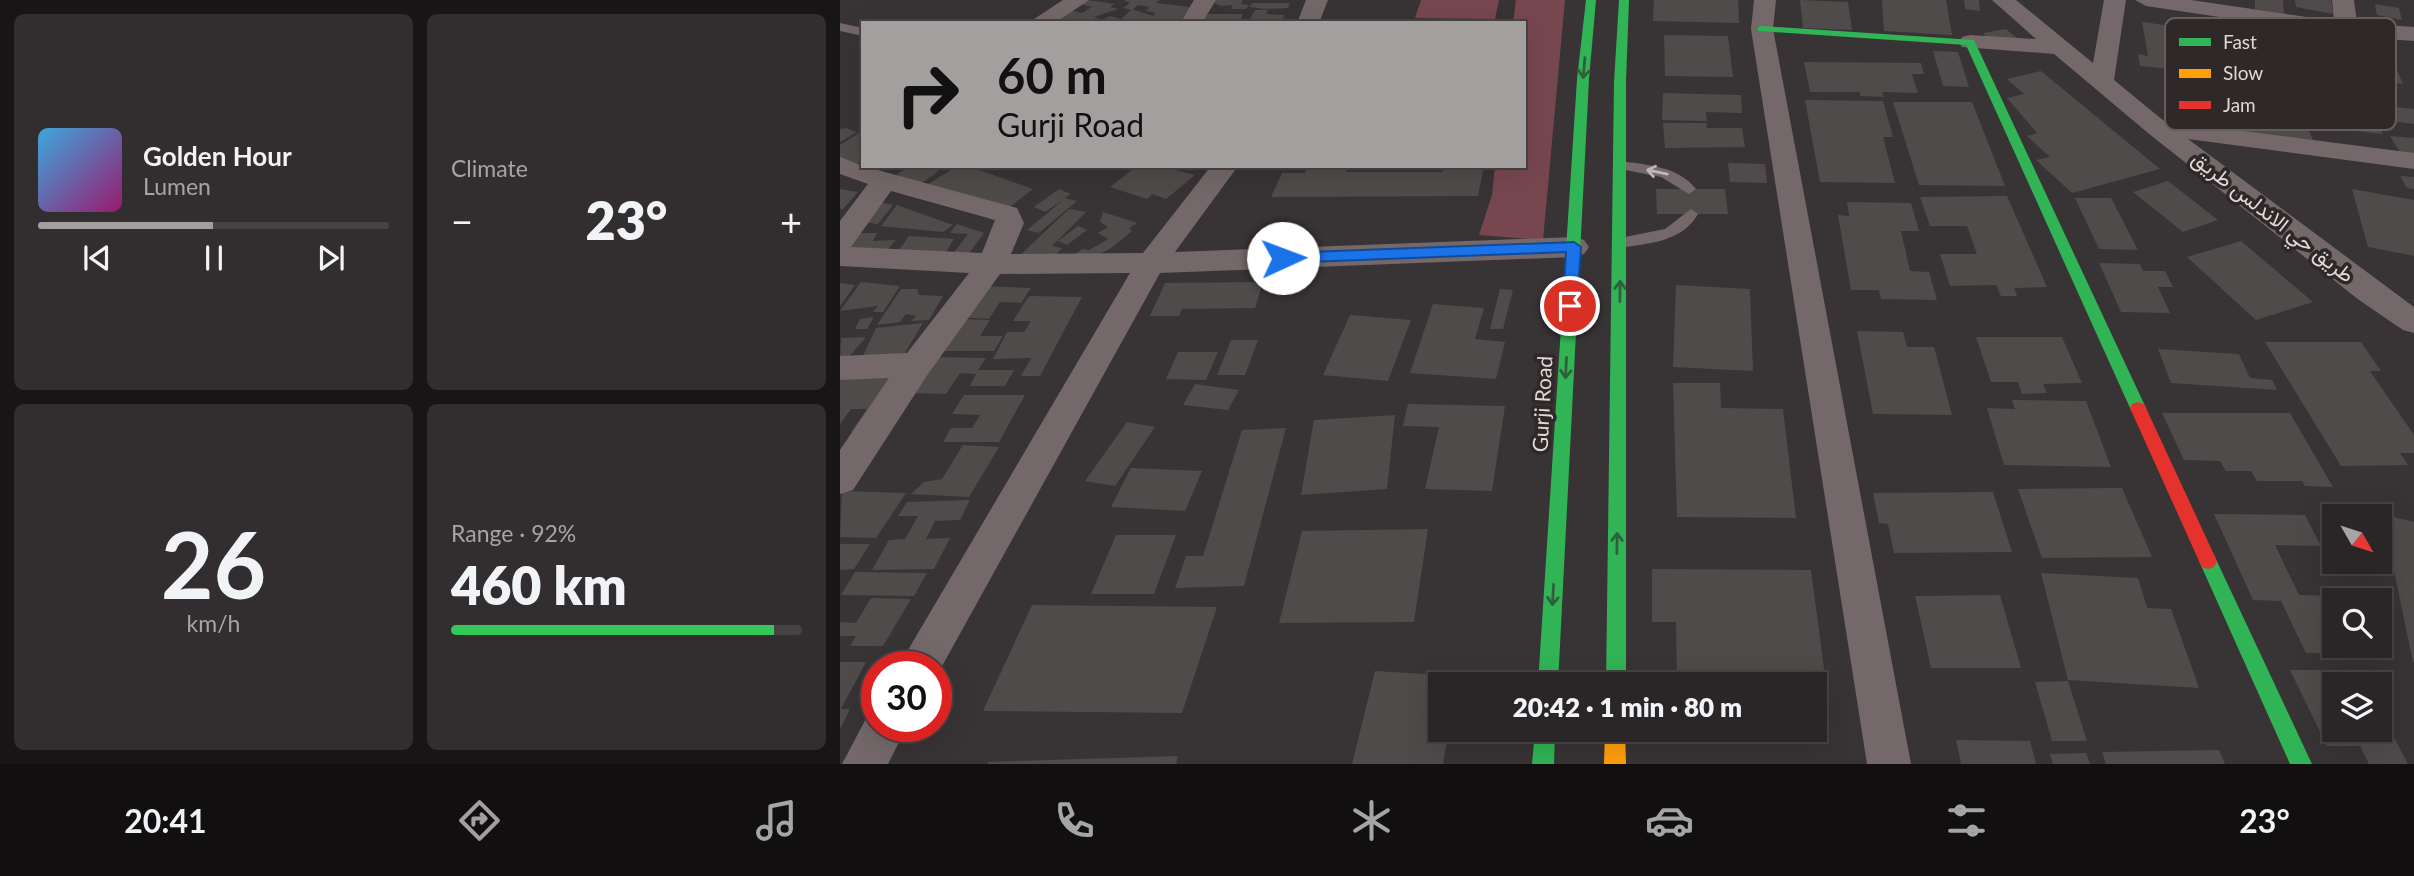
<!DOCTYPE html>
<html lang="en">
<head>
<meta charset="utf-8">
<style>
  body { margin:0; font-family:Lato,Vazirmatn,sans-serif; background:#322e2f; color:#f1f3f6; height:100vh; display:flex; flex-direction:column; font-size:26px; white-space:nowrap }
  * { box-sizing:border-box; margin:0 }
  p { font-size:23px; color:#a5a5a7 }
  .icon { flex:none; width:38px; height:38px; fill:none; stroke:currentColor; stroke-width:2; stroke-linecap:round; stroke-linejoin:round }
  .map { position:relative; flex:1; overflow:hidden }
  .details { display:flex; flex-direction:column; gap:14px; padding:14px; background:#171515; width:840px }
  .details>* { flex:none }
  .top-card { position:absolute; left:21px; top:21px; width:665px; height:147px; border-radius:0px; box-shadow:0 7px 28px #0002,0 0 0 2px #464344; background:#a49f9f; color:#111; overflow:hidden }
  .needle { width:46px; rotate:129deg }
  .buttons { position:absolute; left:1482px; top:504px; display:grid; gap:14px }
  .buttons a { display:grid; place-items:center; width:70px; height:70px; border-radius:0px; background:#2a2627; box-shadow:0 7px 28px #0002,0 0 0 2px #464344; font-size:35px }
  .speed { position:absolute; left:21px; top:651px; display:flex; gap:14px; font-size:35px; font-weight:700; text-align:center }
  .speed>* { display:grid; place-content:center; width:91px; height:91px; border-radius:50%; background:#2a2627; box-shadow:0 7px 28px #0002,0 0 0 2px #464344; line-height:1 }
  .speed .limit { border:10px solid #d22; background:#fff; color:#111 }
  .pin { position:absolute; display:grid; place-items:center; width:60px; height:60px; color:#fff; margin:-30px; border:4px solid #fff; border-radius:50%; box-shadow:0 2px 7px #0007 }
  .me { position:absolute; width:77px; margin:-38px; rotate:88deg; stroke-linejoin:round; filter:drop-shadow(0 0 5px #0008) }
  .turn { display:flex; align-items:center; gap:24px; height:147px; padding:0 21px; font-size:32px }
  .turn .icon { width:91px; height:91px; stroke-width:2.5 }
  .turn b { display:block; font-size:49px; line-height:60px }
  .big { font-size:52px; font-weight:800; line-height:1.1 }
  .details .tile { flex:1; display:flex; flex-direction:column; justify-content:center; gap:10px; min-width:0; padding:0 24px; border-radius:10px; background:#322e2f }
  .details .dial { align-items:center; gap:0 }
  .dial b { font-size:91px; line-height:1 }
  .song { display:flex; align-items:center; gap:21px }
  .cover { width:84px; height:84px; border-radius:10px; background:linear-gradient(135deg,hsl(200 70% 55%),hsl(320 70% 35%)) }
  .played { height:7px; border-radius:4px; background:linear-gradient(90deg,#a49f9f 50%,#464344 50%) }
  .keys { display:flex; justify-content:space-around; direction:ltr }
  .heat { display:flex; justify-content:space-between; align-items:center; font-size:38px; direction:ltr }
  .charge { height:10px; border-radius:5px; background:linear-gradient(90deg,#34c759 92%,#464344 0) }
  .details .tiles { flex:1; display:grid; gap:14px; grid-template-columns:repeat(2,1fr) }
  .trip { position:absolute; left:588px; top:672px; width:399px; height:70px; border-radius:0px; background:#2a2627; box-shadow:0 7px 28px #0002,0 0 0 2px #464344; font-weight:800; line-height:70px; text-align:center }
  .dock { display:flex; height:112px; justify-content:space-around; align-items:center; background:#110f10; color:#a5a5a7 }
  .dock .icon { width:49px; height:49px }
  .dock .current { color:#a49f9f }
  .dock b { font-size:32px; color:#f1f3f6 }
  main { display:flex; flex:1; min-height:0 }
  .map>svg:first-child { display:block }
  .green { fill:#774750 }
  .building { fill:#504b4b }
  .lines { fill:none; stroke-linecap:round; stroke-linejoin:round }
  .lane { fill:#74686a; fill-rule:evenodd }
  .street { fill:#74686a; fill-rule:evenodd }
  .fast { fill:#30b455; fill-rule:evenodd }
  .slow { fill:#ff9f0a; fill-rule:evenodd }
  .jam { fill:#e5322d; fill-rule:evenodd }
  .oneway { stroke:#2f603b }
  .oneway2 { stroke:#beb7b8 }
  .route { fill:#1a73e8; stroke:#114b97; stroke-width:2 }
  .labels { text-anchor:middle; stroke-width:7; stroke-linejoin:round; paint-order:stroke }
  .street-label { font-size:21px; fill:#ded9d9; stroke:#2f2829 }
  .key { fill:#2f2829; stroke:#645d5e; stroke-width:2 }
  .key-label { font-size:19px; fill:#ded9d9 }
</style>
</head>
<body>
<main>
<section class="details">
<div class="tiles">
<div class="tile">
<div class="song"><i class="cover"></i><div><b>Golden Hour</b><p>Lumen</p></div></div>
<div class="played"></div>
<div class="keys"><svg class="icon" aria-label="previous" viewBox="0 0 24 24"><path d="M18 5L8 12l10 7zM5 5v14"/></svg><svg class="icon" aria-label="pause" viewBox="0 0 24 24"><path d="M8 5v14M16 5v14"/></svg><svg class="icon" aria-label="next" viewBox="0 0 24 24"><path d="M6 5l10 7-10 7zM19 5v14"/></svg></div>
</div>
<div class="tile"><p>Climate</p>
<div class="heat"><a>−</a><b class="big">23°</b><a>+</a></div>
</div>
<div class="tile dial"><b>26</b><p>km/h</p></div>
<div class="tile"><p>Range · 92%</p><b class="big">460 km</b><div class="charge"></div></div>
</div>
</section>
<div class="map">
<svg width="1574" height="764" viewBox="0 0 1574 764">
  <rect width="100%" height="100%" fill="#383334"/>
  <path class="green" d="M581,0H659L655,19L575,18Z
    M676,0H725L703,240L639,235L652,195L655,166H684V23H673Z"/>
  <path class="building" d="M247,0L275,4L270,7L278,9L254,17L263,20L270,16L281,19L292,9L313,16L315,13L306,11L310,7L298,5L292,10L283,8L290,3L284,0H320L316,3L350,7L339,23H237L217,17L230,10L242,13L252,7L240,4Z
    M376,0H403L401,4L409,5L406,9H391L393,5L381,6L374,3Z
    M814,0H898L899,23L813,21Z
    M960,0L1008,2L1012,30L963,28Z
    M1042,0H1106L1112,35L1044,31Z
    M1124,0H1139L1140,11L1125,9Z
    M1415,0H1443L1444,14L1415,9Z
    M1455,0H1491L1493,14L1456,7Z
    M412,3H450L448,8L425,9L410,7Z
    M1535,4L1559,8L1562,20L1537,15Z
    M415,10H428L426,14L445,15L440,23H418L420,19H410Z
    M363,14H403L400,21L358,23Z
    M1302,22L1348,28L1347,22L1376,26L1380,39L1348,38L1349,43L1371,46L1374,60L1385,61L1389,74L1300,66L1298,54L1308,56Z
    M1166,29L1177,38L1153,43L1143,33Z
    M824,35L888,36L893,77L825,76Z
    M1471,42L1550,53L1563,84L1481,72Z
    M1093,51L1118,52L1129,87L1103,86Z
    M964,62L1081,63L1084,74H1072L1078,93L1042,92L1044,97L1020,96V92H970Z
    M1201,71L1320,169L1232,193L1196,160L1210,157L1187,136L1197,133L1167,98L1184,94L1167,79Z
    M1326,74L1373,79L1375,83L1390,85L1397,101L1421,103L1416,92L1422,93L1418,83L1447,86L1476,146L1344,127Z
    M823,93L901,95L902,113L866,112L867,121L822,120Z
    M965,100L1043,101L1053,137H1043L1055,183L980,182Z
    M1492,100L1574,109V124L1535,119L1543,134L1507,130Z
    M1053,102H1132L1165,186L1079,185Z
    M823,123H866L867,128H902L905,147L825,148Z
    M6,128L17,132L0,142V129Z
    M19,133L23,136V160L13,166L0,163V145Z
    M1550,136L1574,138V154L1560,152Z
    M888,163L925,164L927,183L890,182Z
    M70,166H86L99,171L80,184L56,175Z
    M117,166H128L193,189L153,220L77,191Z
    M297,166H320L355,175L326,199L312,194L307,199L270,187Z
    M467,166H508L506,172H603V166H644L638,196L431,197L442,173H465Z
    M1560,176L1574,177V189L1567,188Z
    M1328,181L1378,220L1343,232L1293,192Z
    M0,189L18,192L3,209H0Z
    M219,189L231,194L225,198L237,201L199,233L187,230L223,200L205,212L194,207Z
    M816,189H885L888,214H817Z
    M1512,189L1574,200V256L1528,247Z
    M1167,196L1207,287L1174,288L1177,296H1161L1156,285L1110,286L1100,254H1137L1127,226H1090L1080,197Z
    M1235,198H1271L1298,250L1259,249Z
    M40,202L53,205L38,224L21,222Z
    M1007,202L1071,203L1079,231H1061L1070,271L1089,272L1097,300L1041,299L1039,290H1011L998,215L1009,216Z
    M57,205L113,225L103,232L41,226Z
    M229,209L246,212L212,246L222,248L207,263L177,258Z
    M263,212L297,223L289,228L292,231L270,249L252,257L232,256L242,249L249,250L268,239L258,233L268,227L260,222Z
    M117,224L144,233L127,256H111L128,234L110,233Z
    M238,226L247,230L227,245L218,241Z
    M11,233H37L33,241L56,240L43,255L0,253V246Z
    M69,236L114,239L103,257L56,254Z
    M1401,241L1473,302L1416,320L1347,257Z
    M1259,263L1300,264L1303,271H1325L1333,287H1318L1330,313L1281,312Z
    M21,282L60,286L43,312H33L38,306L0,311Z
    M423,282L415,308L342,309L339,316H310L325,283Z
    M0,283L15,285L0,306Z
    M836,285L910,289L913,371L833,367Z
    M142,286L191,288L181,303L160,302L149,319L119,317Z
    M61,289H77L79,295L103,296L89,320L71,321L76,316L66,314L60,322L37,325Z
    M660,289L673,290L663,329H650Z
    M189,296L242,297L200,376H181L191,358L153,359L167,332H184L191,321H173Z
    M593,304L644,308L635,339L665,342L656,379L570,373Z
    M510,315L571,320L548,381L483,375Z
    M34,317L27,329H15L20,319Z
    M119,319L150,320L140,336H163L154,351H98Z
    M83,323L63,356L22,358L36,328Z
    M1017,331L1063,332L1067,347H1094L1112,415L1033,414Z
    M26,337L3,364H0L1,338Z
    M1136,337H1222L1242,383L1203,384L1207,393L1182,394L1178,382H1151Z
    M391,340H418L405,375H377Z
    M1425,342H1521L1541,371H1530L1574,435V453H1560L1568,465L1501,466Z
    M1318,349L1399,354L1410,378L1432,380L1437,390L1331,383Z
    M338,352H378L366,380L326,379Z
    M93,357L146,358L138,370H174L165,386H130L136,374L120,373L106,394L68,393Z
    M64,373L26,432H11L27,409H11L0,424V374Z
    M833,383H880L881,408L943,409L956,518L837,517Z
    M355,384L399,390L388,410L343,405Z
    M124,395H185L159,442H103L111,428H132L140,415L112,414Z
    M1172,400L1246,401L1271,467L1164,465L1147,408L1175,409Z
    M568,404L665,406L652,491L585,489L599,427L563,426Z
    M1322,413H1450L1493,487L1465,486L1462,481H1417L1411,471H1386L1380,461L1344,460Z
    M555,415L547,489L461,495L474,420Z
    M287,422L315,427L275,486L245,481Z
    M446,428L404,586L335,588L346,556H363L402,430Z
    M123,445L159,447L129,497L71,494L84,482L102,479Z
    M291,468L362,471L345,511L271,507Z
    M1282,488L1312,557L1202,558L1178,489Z
    M2,491L66,493L36,538L0,537Z
    M1153,492L1172,552L1054,553L1048,524L1039,523L1033,493Z
    M130,500L120,520L95,521L86,539L110,538L94,569L32,570L49,540L65,539L78,516H58L67,502Z
    M1374,514L1465,515L1481,546L1435,545L1459,595L1505,596L1507,600H1494V646H1532L1536,654L1466,653L1441,601L1413,600Z
    M1542,514L1574,522V662H1573Z
    M588,529L574,622L439,623L462,531Z
    M276,535H336L314,594H251Z
    M0,544H30L14,569L0,570Z
    M812,569L971,570L987,691H975V684H837L836,622H812Z
    M15,572L87,573L74,596L1,595Z
    M1201,573L1298,578L1307,608L1331,609L1359,688L1228,680Z
    M1160,595L1181,668H1091L1075,596Z
    M31,598L71,599L43,646H10L16,636H0V622L16,623Z
    M192,605L377,607L342,713L143,711Z
    M0,662H26L1,709H10L0,729Z
    M1450,670H1519L1526,684H1494V730H1540V711L1568,764H1529L1520,746H1487Z
    M535,671L619,676L617,684H600V730H609L603,764H512Z
    M1228,681L1247,741H1212L1195,682Z
    M1116,740L1190,741L1196,764H1121Z
    M1379,750L1385,764H1266L1262,752Z
    M1246,753L1250,764H1213L1210,754Z
    M338,756L336,764H148V762Z"/>
  <g class="lines">
    <path class="lane" d="M0,23L23,28V36L0,31Z
      M780,161C807,165 838,166 856,189L849,194L821,177L775,168V162Z
      M851,209L858,214C842,242 810,243 780,248L772,243L780,238L825,229Z"/>
    <path class="street" d="M223,0H249L215,23H188Z
      M354,0H376L362,23H340Z
      M466,0H488L479,23H457Z
      M914,0H936L933,29L1071,764H1027L911,29Z
      M1152,0H1176L1253,63L1264,0H1286L1274,80L1324,121L1574,153V169L1348,139L1574,307V333L1563,330L1519,300L1308,133L1214,54L1122,47L1119,42L1122,37L1130,35L1196,39Z
      M1295,0H1351L1494,21L1492,0H1514L1517,23L1574,27V41L1506,36L1306,6Z
      M0,157L23,166L177,208L184,223L171,254L303,253L371,166H398L335,252L734,237L744,240L749,247L744,254L734,257L320,273L96,677V667H58L290,273L160,274L88,374L13,490L0,494V450L49,378L0,380V356L67,353L129,273L0,266V221L28,184L0,174ZM51,191L155,220L142,253L11,247Z
      M37,708V726H67L48,764H2L30,711Z"/>
    <path class="fast" d="M746,0H756L749,79L718,684H698L737,79Z
      M779,0H789L786,82V684H766L774,82Z
      M922,26L1134,40L1306,408L1304,412H1292L1290,408L1126,45L918,31V27Z
      M1368,553L1374,555L1472,764H1450L1359,561L1362,555Z
      M695,730H715L714,764H692Z"/>
    <path class="slow" d="M765,730H785L786,764H764Z"/>
    <path class="jam" d="M1298,402L1304,404L1306,408L1377,561L1374,567L1368,569L1362,567L1359,561L1290,408L1292,404Z"/>
  </g>
  <defs><path id="oneway-shaft" d="M-6 0H5M1.5-3L5.5 0L1.5 3" fill="none" stroke-width="1.6" stroke-linecap="round" stroke-linejoin="round" transform="scale(1.75)"/></defs>
  <g class="oneway">
    <use href="#oneway-shaft" transform="translate(744 68) rotate(95)"/>
    <use href="#oneway-shaft" transform="translate(780 291) rotate(-89)"/>
    <use href="#oneway-shaft" transform="translate(726 368) rotate(93)"/>
    <use href="#oneway-shaft" transform="translate(777 543) rotate(-89)"/>
    <use href="#oneway-shaft" transform="translate(713 595) rotate(93)"/>
  </g>
  <use class="oneway2" href="#oneway-shaft" transform="translate(817 172) rotate(-168)"/>
  <path class="route" d="M734,242L741,247L737,306L730,311L723,306L726,252L443,263L436,258L443,253Z"/>
  <g class="labels">
    <g class="street-label">
      <text transform="translate(1433 217) rotate(38)" y="7">طريق حي الاندلس طريق</text>
      <text transform="translate(703 404) rotate(-87)" y="7">Gurji Road</text>
    </g>
  </g>
  <rect x="1325" y="18" width="231" height="112" rx="10" class="key"/>
  <rect x="1339" y="38" width="32" height="8" fill="#30b455"/>
  <rect x="1339" y="69" width="32" height="9" fill="#ff9f0a"/>
  <rect x="1339" y="101" width="32" height="8" fill="#e5322d"/>
  <g class="key-label">
    <text x="1383" y="49">Fast</text>
    <text x="1383" y="80">Slow</text>
    <text x="1383" y="112">Jam</text>
  </g>
</svg>
<div class="buttons">
<a><svg class="needle" viewBox="-14 -14 28 28"><path d="M0-13l5 13h-10z" fill="#e53935"/><path d="M0 13l5-13h-10z" fill="#a5a5a7"/></svg></a>
<a><svg class="icon" aria-label="search" viewBox="0 0 24 24"><circle cx="10" cy="10" r="6"/><path d="M15 15l6 6"/></svg></a>
<a><svg class="icon" aria-label="layers" viewBox="0 0 24 24"><path d="M12 4l9 5-9 5-9-5zM3 14l9 5 9-5"/></svg></a>
</div>
<div class="speed"><div class="limit">30</div></div>
<div class="pin" style="left:730px;top:306px;background:#d93025"><svg class="icon" aria-label="arrive" viewBox="0 0 24 24"><path d="M6 21V4h12l-3 4 3 4H6"/></svg></div>
<svg class="me" style="left:443px;top:258px" viewBox="-20 -20 40 40"><circle r="19" fill="#fff"/><path d="M0-13L10 11 0 6-10 11z" fill="#1a73e8"/></svg>
<div class="trip">20:42 · 1 min · 80 m</div>
<div class="top-card">
<div class="turn"><svg class="icon" aria-label="right" viewBox="0 0 24 24"><path d="M7 20v-9h11M14 6l5 5-5 5"/></svg><div><b>60 m</b>Gurji Road</div></div>
</div>
</div>
</main>
<nav class="dock">
<b>20:41</b>
<svg class="icon current" aria-label="directions" viewBox="0 0 24 24"><path d="M12 3l9 9-9 9-9-9zM9 14v-3h6M13 9l2 2-2 2"/></svg>
<svg class="icon" aria-label="music" viewBox="0 0 24 24"><path d="M9 18V5l10-2v13"/><circle cx="6" cy="18" r="3"/><circle cx="16" cy="16" r="3"/></svg>
<svg class="icon" aria-label="phone" viewBox="0 0 24 24"><path d="M5 4h4l2 5-3 2q2 4 5 5l2-3 5 2v4C11 20 4 13 5 4z"/></svg>
<svg class="icon" aria-label="climate" viewBox="0 0 24 24"><path d="M12 3v18M4 7l16 10M4 17L20 7"/></svg>
<svg class="icon" aria-label="car" viewBox="0 0 24 24"><path d="M5 17H2v-5l4-1 3-4h7l3 4 3 1v5h-3M9 17h6M6 11h13"/><circle cx="7" cy="17" r="2"/><circle cx="17" cy="17" r="2"/></svg>
<svg class="icon" aria-label="filters" viewBox="0 0 24 24"><path d="M4 7h16M4 17h16"/><circle cx="9" cy="7" r="2"/><circle cx="15" cy="17" r="2"/></svg>
<b>23°</b>
</nav>
</body>
</html>
